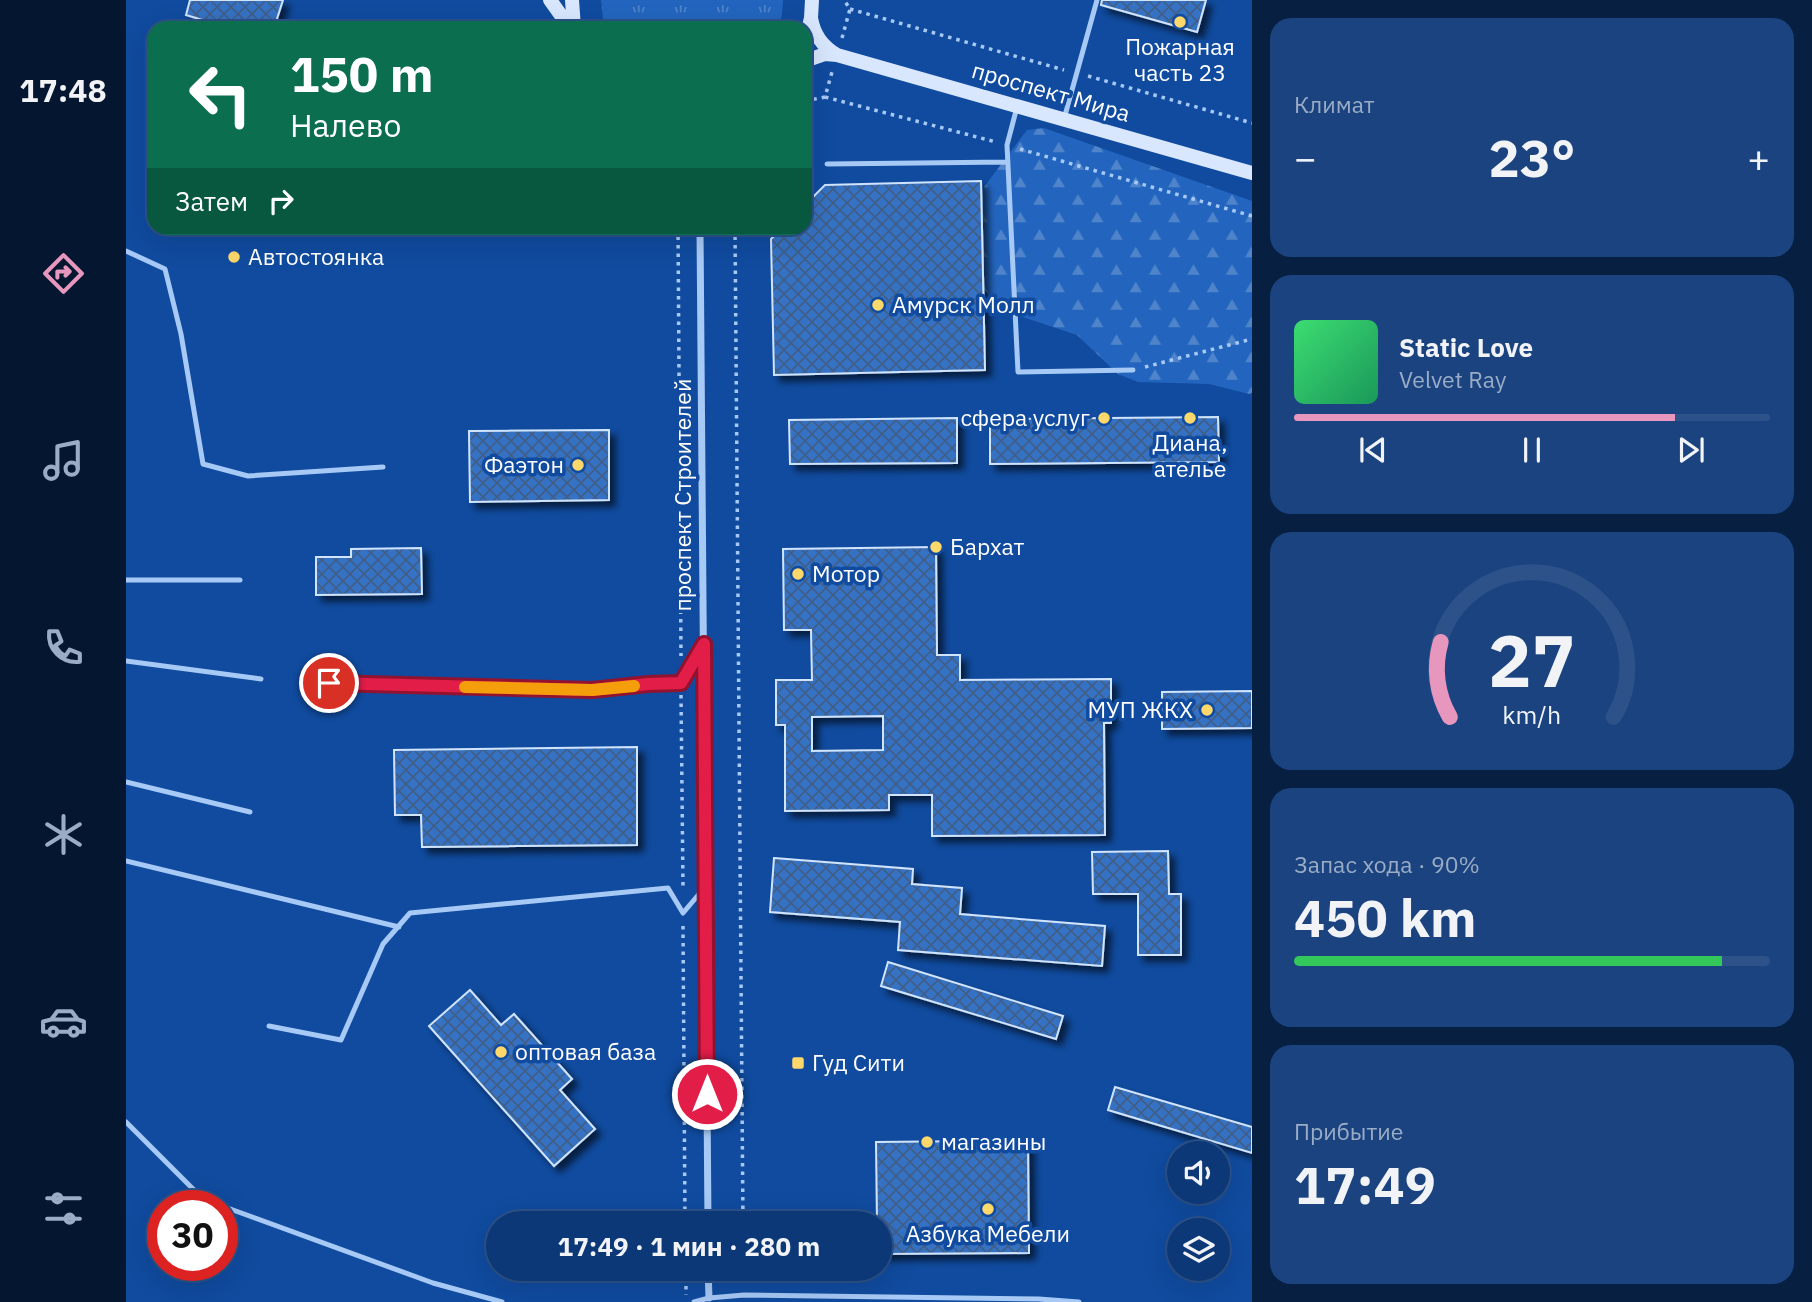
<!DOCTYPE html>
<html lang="ru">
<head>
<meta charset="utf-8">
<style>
  body { margin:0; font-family:"IBM Plex Sans",sans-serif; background:#1a437f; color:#f1f3f6; height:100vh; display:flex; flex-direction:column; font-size:26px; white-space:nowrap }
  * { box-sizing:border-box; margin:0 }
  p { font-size:23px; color:#9aacc6 }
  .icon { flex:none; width:38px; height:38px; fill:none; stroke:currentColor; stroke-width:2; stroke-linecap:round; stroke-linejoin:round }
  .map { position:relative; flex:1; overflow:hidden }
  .drawer { display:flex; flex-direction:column; gap:18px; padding:18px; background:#071f41; width:560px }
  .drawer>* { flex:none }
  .guide { position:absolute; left:21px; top:21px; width:665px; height:214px; border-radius:21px; box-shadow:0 7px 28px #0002,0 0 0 2px #2c5289; background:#0b6e4f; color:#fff; overflow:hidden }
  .fabs { position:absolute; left:1041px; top:1141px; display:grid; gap:14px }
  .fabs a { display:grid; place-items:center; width:63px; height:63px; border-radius:50%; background:#0c3877; box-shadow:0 7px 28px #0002,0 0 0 2px #2c5289; font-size:35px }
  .speed { position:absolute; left:21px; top:1190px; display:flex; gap:14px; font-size:35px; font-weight:700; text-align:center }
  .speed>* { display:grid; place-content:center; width:91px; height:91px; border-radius:50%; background:#0c3877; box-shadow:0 7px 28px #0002,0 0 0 2px #2c5289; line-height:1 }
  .speed .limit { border:10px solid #d22; background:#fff; color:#111 }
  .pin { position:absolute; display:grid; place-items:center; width:60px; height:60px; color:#fff; margin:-30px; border:4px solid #fff; border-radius:50%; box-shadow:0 2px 7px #0007 }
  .me { position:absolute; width:77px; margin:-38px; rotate:0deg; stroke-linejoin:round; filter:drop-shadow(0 0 5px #0008) }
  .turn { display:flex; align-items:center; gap:24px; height:147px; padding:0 28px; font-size:32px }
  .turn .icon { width:91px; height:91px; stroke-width:2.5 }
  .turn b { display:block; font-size:49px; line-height:60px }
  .then { display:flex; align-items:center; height:66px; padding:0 28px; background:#0003; gap:14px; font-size:26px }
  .big { font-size:52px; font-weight:700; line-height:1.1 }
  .drawer .tile { flex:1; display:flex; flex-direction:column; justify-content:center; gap:10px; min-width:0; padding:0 24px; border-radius:21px; background:#1a437f }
  .drawer .dial { align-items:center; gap:0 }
  .dial svg { height:182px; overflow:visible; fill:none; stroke:#2c5289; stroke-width:7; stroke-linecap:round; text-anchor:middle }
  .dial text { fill:#f1f3f6; stroke:none }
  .song { display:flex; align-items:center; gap:21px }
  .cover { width:84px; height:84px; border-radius:10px; background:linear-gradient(135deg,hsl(140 70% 55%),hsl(150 70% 35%)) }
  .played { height:7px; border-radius:4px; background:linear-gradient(90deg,#e797bd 80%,#2c5289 80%) }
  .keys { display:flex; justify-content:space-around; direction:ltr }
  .heat { display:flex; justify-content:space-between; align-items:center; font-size:38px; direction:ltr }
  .charge { height:10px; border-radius:5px; background:linear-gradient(90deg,#34c759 90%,#2c5289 0) }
  .trip { position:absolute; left:360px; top:1211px; width:406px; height:70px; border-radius:35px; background:#0c3877; box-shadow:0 7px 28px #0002,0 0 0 2px #2c5289; font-weight:700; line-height:70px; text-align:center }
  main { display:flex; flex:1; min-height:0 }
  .dock { display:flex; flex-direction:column; width:126px; justify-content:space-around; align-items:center; background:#051630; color:#9aacc6 }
  .dock .icon { width:49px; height:49px }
  .dock .current { color:#e797bd }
  .dock b { font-size:32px; color:#f1f3f6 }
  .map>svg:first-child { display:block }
  .grass { fill:url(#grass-tufts) }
  .forest { fill:url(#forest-firs) }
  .building { fill:url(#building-cross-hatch); stroke:#d0e4fe; stroke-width:2; fill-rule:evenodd; filter:url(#shadow) }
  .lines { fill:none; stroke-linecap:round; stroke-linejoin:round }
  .path { stroke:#a7c9f5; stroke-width:3.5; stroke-dasharray:3.5 5; stroke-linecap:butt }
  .lane { stroke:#a7c9f5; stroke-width:5 }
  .street { stroke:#a7c9f5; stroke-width:7 }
  .secondary { stroke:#d8e7fe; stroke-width:14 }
  .route-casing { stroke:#92132f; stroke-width:18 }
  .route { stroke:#e11d48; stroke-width:12 }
  .slow { stroke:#f59e0b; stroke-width:12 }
  .poi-dot { fill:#ffd86c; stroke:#104b9f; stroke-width:2.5 }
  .labels { text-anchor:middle; stroke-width:7; stroke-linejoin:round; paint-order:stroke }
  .poi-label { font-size:23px; fill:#fff; stroke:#104b9f; text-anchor:start }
  .street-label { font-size:23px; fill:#fff; stroke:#104b9f }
</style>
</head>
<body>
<main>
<nav class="dock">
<b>17:48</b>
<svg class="icon current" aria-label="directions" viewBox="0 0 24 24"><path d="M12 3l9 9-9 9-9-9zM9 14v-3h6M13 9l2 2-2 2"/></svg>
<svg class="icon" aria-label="music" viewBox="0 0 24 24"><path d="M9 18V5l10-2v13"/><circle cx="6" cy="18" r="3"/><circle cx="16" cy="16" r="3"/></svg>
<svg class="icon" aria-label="phone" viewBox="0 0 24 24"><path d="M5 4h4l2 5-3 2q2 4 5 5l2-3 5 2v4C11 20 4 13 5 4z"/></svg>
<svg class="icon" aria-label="climate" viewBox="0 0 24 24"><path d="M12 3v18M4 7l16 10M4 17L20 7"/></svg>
<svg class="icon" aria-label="car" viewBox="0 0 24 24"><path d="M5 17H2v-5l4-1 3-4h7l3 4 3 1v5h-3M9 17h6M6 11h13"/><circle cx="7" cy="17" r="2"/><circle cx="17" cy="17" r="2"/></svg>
<svg class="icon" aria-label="filters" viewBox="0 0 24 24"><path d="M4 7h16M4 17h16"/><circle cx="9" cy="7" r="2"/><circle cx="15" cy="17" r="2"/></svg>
</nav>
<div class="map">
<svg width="1126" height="1302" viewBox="0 0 1126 1302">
  <defs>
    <pattern id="grass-tufts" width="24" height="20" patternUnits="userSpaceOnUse" patternTransform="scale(1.75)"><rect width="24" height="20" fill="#2365be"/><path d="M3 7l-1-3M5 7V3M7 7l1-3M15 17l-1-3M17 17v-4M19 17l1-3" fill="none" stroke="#4f84cb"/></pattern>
    <pattern id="forest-firs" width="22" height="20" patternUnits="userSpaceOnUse" patternTransform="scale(1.75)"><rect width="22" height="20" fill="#2365be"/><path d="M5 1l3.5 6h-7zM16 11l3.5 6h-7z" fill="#4f84cb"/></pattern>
    <pattern id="building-cross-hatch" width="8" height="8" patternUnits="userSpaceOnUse" patternTransform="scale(1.75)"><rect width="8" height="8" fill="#3472c4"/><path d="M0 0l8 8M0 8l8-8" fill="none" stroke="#405f88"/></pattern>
    <filter id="shadow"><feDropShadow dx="6" dy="6" stdDeviation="3.5" flood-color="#0009"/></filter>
  </defs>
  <rect width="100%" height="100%" fill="#104b9f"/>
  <path class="grass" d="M475,0H657L656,14L653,28H478Z"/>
  <path class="forest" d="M918,128L1126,201V393L1123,394L1083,384L1012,382L992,374L951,335L873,309L852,282L845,254L858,187L901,130Z"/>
  <path class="building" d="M64,0H157L148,28H103L60,15Z
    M976,0H1080L1071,32L975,5Z
    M855,181L859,370L648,375L645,239L657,228H679V205L699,185Z
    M1092,417L1093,462L864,464V419Z
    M831,418V463L664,464L663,420Z
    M483,430V500L344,502L343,431Z
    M810,547L811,655H834V680L985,679V723H978L979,835L806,836V795H763V810L659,811V725H650V680H686L685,630H658L657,549ZM757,716V750L686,751V717Z
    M295,548L296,594L190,595V557H225V549Z
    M1126,691V728L1036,729V692Z
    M511,747V845L296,847L295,815H269L268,750Z
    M1042,851L1043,894H1055V955H1012V894H967L966,852Z
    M648,858L787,869L786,884L836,888L834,914L979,926L976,966L772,950L774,922L644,912Z
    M762,962L937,1016L930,1039L755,986Z
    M344,990L375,1025L388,1014L446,1079L434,1090L469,1129L428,1166L303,1026Z
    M989,1087L1126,1127V1153L982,1110Z
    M852,1141H902L903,1253L754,1254V1223H751L750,1142Z"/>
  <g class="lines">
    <path class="path" d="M724,9L938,70
      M716,38L724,9L718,0
      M962,76L1126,123
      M699,97L870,142
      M679,101L699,97L706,72
      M894,149L1126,216
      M552,228L555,656
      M609,228L617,1223
      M1019,367L1126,339
      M555,695L557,887
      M557,926L559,1223
      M560,1269V1295
      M618,1269V1284"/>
    <path class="lane" d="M891,107L881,145L892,372L1007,370
      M938,119L971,0
      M701,164L882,162
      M0,251L39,269L55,334L77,464L122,476L257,467
      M0,580H114
      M0,661L135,679
      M203,683L466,690L522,684L555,683L576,647
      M0,782L124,812
      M0,861L273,927
      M143,1026L215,1040L257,944L284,913L542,888L557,913L579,887
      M0,1122L77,1199L95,1206
      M96,1206L307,1283L376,1302
      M568,1302L583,1298L618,1295L913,1299L953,1302"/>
    <path class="street" d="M574,228L582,1223
      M582,1269L583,1298"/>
    <path class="secondary" d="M424,0L444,28
      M446,0L448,28
      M685,18C688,35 696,46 711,55
      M679,43L685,18L686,0
      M679,61L699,54L711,55L1126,173"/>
  </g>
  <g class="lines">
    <defs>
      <path id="route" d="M203,683L466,690L522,684L555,683L578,644L581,1094"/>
    </defs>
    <use href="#route" class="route-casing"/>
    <use href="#route" class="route"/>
    <path class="slow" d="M339,687L466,690L508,686"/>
  </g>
  <g class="poi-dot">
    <circle cx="1054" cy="22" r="7"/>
    <circle cx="108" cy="257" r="7"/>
    <circle cx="752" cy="305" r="7"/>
    <circle cx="978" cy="418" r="7"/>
    <circle cx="1064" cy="418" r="7"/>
    <circle cx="452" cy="465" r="7"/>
    <circle cx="810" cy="547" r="7"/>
    <circle cx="672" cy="574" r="7"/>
    <circle cx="1081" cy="710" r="7"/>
    <circle cx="375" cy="1052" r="7"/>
    <rect x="665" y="1056" width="14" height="14" rx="3.5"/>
    <circle cx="801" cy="1142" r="7"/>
    <circle cx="862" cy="1209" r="7"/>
  </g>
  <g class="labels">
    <g class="poi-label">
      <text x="1054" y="55" text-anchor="middle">Пожарная<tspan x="1054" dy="26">часть 23</tspan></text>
      <text x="122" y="265">Автостоянка</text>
      <text x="766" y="313">Амурск Молл</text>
      <text x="964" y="426" text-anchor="end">сфера услуг</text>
      <text x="1064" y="451" text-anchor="middle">Диана,<tspan x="1064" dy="26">ателье</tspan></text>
      <text x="438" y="473" text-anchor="end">Фаэтон</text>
      <text x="824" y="555">Бархат</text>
      <text x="686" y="582">Мотор</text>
      <text x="1067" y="718" text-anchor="end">МУП ЖКХ</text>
      <text x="389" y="1060">оптовая база</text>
      <text x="686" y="1071">Гуд Сити</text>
      <text x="815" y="1150">магазины</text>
      <text x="862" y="1242" text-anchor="middle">Азбука Мебели</text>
    </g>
    <g class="street-label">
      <text transform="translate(925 92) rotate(16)" y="8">проспект Мира</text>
      <text transform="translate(557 495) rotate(-90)" y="8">проспект Строителей</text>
    </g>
  </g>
</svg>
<div class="fabs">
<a><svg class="icon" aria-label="sound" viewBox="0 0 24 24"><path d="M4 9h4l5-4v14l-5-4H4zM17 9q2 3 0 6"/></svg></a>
<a><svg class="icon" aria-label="layers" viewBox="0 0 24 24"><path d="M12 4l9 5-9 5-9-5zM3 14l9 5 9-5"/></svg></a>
</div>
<div class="speed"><div class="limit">30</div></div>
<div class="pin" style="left:203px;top:683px;background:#d93025"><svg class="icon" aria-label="arrive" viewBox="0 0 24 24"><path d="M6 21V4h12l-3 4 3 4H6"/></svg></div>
<svg class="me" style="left:581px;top:1094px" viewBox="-20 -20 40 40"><circle r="17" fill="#e11d48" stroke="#fff" stroke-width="3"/><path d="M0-11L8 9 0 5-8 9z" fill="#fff"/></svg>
<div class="trip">17:49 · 1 мин · 280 m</div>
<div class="guide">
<div class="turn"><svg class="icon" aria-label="left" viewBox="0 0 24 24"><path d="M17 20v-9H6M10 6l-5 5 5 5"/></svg><div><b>150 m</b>Налево</div></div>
<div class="then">Затем<svg class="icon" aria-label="right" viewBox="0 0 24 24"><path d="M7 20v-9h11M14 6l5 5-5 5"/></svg></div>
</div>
</div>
<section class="drawer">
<div class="tile"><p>Климат</p>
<div class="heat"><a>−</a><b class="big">23°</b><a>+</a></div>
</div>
<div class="tile">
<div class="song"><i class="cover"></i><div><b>Static Love</b><p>Velvet Ray</p></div></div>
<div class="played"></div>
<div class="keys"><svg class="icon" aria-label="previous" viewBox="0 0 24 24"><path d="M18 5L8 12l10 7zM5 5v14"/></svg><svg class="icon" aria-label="pause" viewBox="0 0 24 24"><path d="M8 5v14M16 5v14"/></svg><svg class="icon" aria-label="next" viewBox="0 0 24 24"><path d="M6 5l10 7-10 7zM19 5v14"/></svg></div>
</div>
<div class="tile dial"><svg viewBox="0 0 100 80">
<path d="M14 69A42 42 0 1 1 86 69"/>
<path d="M14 69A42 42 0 0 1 10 36" stroke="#e797bd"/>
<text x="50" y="56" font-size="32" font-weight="700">27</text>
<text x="50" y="72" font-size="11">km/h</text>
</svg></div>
<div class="tile"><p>Запас хода · 90%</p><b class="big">450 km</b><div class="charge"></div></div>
<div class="tile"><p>Прибытие</p><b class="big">17:49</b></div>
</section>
</main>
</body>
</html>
